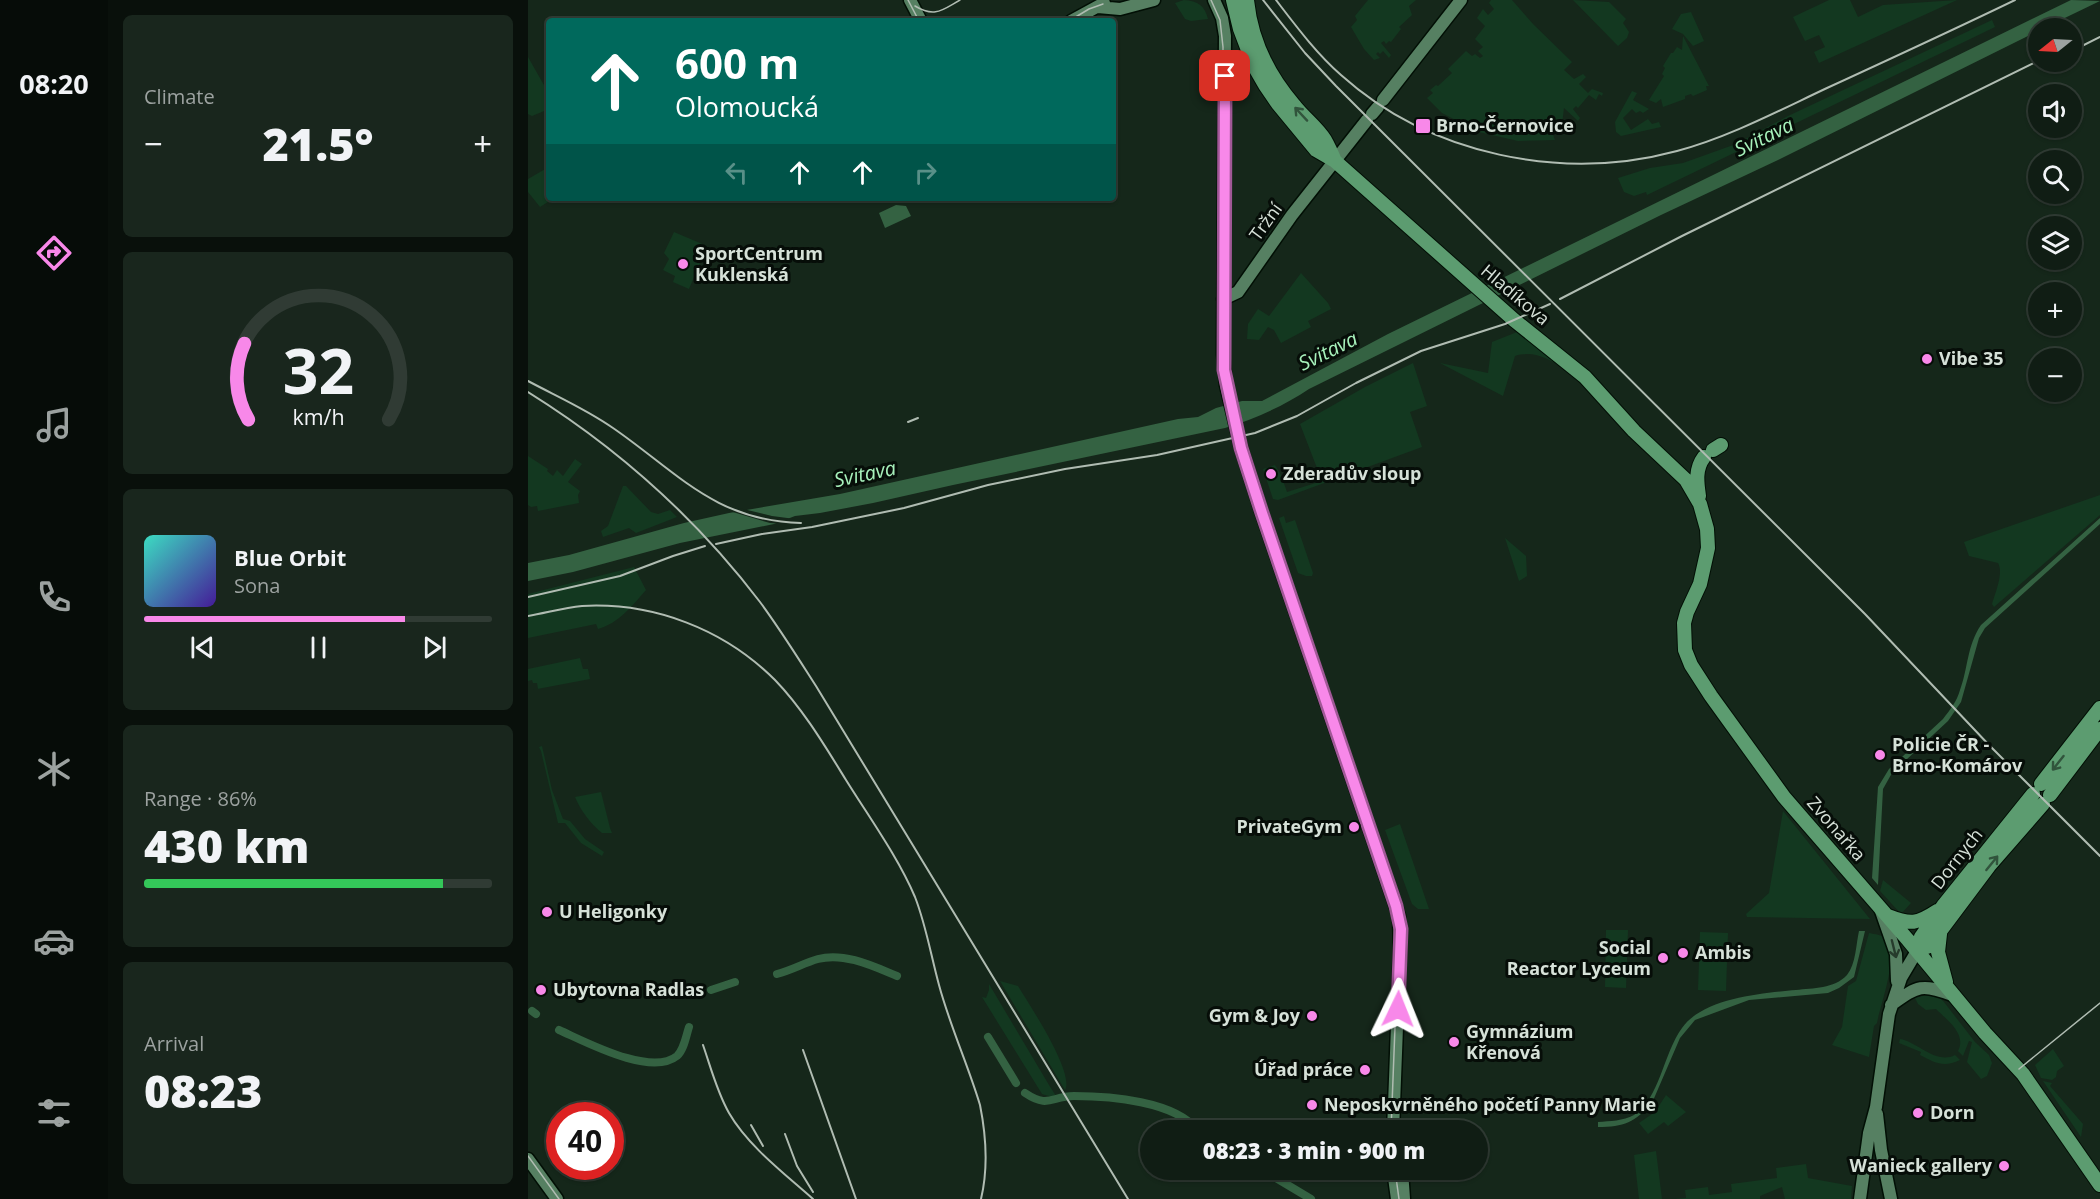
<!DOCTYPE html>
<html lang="en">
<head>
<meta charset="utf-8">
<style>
  body { margin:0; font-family:"Open Sans",sans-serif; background:#19261d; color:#f1f3f6; height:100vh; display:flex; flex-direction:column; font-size:22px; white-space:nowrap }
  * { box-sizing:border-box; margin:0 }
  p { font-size:20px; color:#9ca2a0 }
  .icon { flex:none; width:33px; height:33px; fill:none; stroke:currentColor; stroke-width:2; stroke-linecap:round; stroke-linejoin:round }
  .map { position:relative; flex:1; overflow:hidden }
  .panel { display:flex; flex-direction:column; gap:15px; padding:15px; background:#09100b; width:420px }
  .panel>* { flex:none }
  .guide { position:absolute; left:18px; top:18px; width:570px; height:183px; border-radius:6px; box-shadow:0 2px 4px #0004,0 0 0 2px #303b34; background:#00695c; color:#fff; overflow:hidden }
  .needle { width:39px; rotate:252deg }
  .controls { position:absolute; left:1500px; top:18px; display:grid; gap:12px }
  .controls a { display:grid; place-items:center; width:54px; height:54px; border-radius:50%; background:#101d14; box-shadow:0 2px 4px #0004,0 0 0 2px #303b34; font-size:30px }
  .speed { position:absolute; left:18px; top:1102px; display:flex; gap:12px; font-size:30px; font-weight:700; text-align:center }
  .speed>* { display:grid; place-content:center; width:78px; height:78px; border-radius:50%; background:#101d14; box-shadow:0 2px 4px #0004,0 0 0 2px #303b34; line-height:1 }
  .speed .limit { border:9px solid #d22; background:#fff; color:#111 }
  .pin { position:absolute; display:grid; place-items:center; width:51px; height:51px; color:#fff; margin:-26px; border-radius:12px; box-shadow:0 3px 9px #0006 }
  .me { position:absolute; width:66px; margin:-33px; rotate:2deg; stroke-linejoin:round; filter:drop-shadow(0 0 4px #0008) }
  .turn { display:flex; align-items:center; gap:21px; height:126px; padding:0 30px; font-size:27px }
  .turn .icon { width:78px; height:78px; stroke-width:2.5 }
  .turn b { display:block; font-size:42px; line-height:51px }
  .lanes { display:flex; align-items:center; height:57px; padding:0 30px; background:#0003; justify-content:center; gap:30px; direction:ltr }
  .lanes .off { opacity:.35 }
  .big { font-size:45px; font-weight:800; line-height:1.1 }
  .panel .tile { flex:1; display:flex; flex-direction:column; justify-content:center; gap:9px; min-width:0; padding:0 21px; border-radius:9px; background:#19261d }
  .panel .dial { align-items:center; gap:0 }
  .dial svg { height:156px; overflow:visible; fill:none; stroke:#303b34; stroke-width:7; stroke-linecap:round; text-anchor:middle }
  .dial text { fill:#f1f3f6; stroke:none }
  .song { display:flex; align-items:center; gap:18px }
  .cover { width:72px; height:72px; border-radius:9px; background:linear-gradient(135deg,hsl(170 70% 55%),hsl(260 70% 35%)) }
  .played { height:6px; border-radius:3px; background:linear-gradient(90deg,#f888e9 75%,#303b34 75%) }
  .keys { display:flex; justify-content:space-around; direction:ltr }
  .heat { display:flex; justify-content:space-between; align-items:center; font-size:33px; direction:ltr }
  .charge { height:9px; border-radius:4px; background:linear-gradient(90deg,#34c759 86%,#303b34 0) }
  .trip { position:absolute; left:612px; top:1120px; width:348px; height:60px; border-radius:30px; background:#101d14; box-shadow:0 2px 4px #0004,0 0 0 2px #303b34; font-weight:800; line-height:60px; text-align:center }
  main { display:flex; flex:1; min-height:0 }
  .tabs { display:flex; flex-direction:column; width:108px; justify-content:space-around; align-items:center; background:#060c08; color:#9ca2a0 }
  .tabs .icon { width:42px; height:42px }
  .tabs .current { color:#f888e9 }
  .tabs b { font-size:27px; color:#f1f3f6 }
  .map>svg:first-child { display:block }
  .green { fill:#133820 }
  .water { fill:#346242 }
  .pier { fill:#15271a }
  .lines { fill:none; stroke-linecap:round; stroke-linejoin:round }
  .canal { stroke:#346242; stroke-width:8 }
  .secondary-casing { stroke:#020f05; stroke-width:15 }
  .primary-casing { stroke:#020f05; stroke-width:16 }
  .secondary { stroke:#568062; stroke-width:12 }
  .primary { stroke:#5c9c70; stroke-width:14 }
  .tram { stroke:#b0bcb2; stroke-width:1.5 }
  .rail { stroke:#b0bcb2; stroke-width:2 }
  .oneway { stroke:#31543c }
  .oneway2 { stroke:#263b2c }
  .route-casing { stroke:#a15897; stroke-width:15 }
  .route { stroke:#f888e9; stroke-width:10 }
  .poi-dot { fill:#f888e9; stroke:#060d08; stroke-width:2 }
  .labels { text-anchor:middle; stroke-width:6; stroke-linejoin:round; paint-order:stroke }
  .poi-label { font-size:18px; font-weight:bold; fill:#d6e1d8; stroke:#060d08; text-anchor:start }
  .street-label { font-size:18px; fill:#d6e1d8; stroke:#060d08 }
  .water-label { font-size:20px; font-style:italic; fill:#a7f1bb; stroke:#060d08 }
</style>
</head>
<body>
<main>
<nav class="tabs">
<b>08:20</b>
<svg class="icon current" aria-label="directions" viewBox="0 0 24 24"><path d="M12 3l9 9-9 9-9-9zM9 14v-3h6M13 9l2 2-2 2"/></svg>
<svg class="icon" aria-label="music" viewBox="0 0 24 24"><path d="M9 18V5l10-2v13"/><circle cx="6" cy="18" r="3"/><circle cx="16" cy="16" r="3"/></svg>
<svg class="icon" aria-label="phone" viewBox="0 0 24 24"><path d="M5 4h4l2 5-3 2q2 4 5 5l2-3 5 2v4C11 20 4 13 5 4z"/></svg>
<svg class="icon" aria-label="climate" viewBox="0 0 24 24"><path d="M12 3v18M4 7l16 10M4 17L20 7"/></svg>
<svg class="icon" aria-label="car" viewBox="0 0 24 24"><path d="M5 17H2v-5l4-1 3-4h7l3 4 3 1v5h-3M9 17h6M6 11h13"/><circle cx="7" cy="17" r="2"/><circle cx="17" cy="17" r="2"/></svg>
<svg class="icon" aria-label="filters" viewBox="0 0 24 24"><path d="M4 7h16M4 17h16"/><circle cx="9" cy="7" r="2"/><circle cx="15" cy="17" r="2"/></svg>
</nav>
<section class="panel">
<div class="tile"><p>Climate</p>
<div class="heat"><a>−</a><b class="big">21.5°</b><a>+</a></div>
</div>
<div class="tile dial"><svg viewBox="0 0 100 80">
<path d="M14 69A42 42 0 1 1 86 69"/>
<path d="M14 69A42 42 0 0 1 12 30" stroke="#f888e9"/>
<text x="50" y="56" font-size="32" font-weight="700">32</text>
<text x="50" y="72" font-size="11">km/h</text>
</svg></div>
<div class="tile">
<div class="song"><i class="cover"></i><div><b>Blue Orbit</b><p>Sona</p></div></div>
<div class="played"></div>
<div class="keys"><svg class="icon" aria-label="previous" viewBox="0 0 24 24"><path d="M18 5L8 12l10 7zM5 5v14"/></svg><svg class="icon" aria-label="pause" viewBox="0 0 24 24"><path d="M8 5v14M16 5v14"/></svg><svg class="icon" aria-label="next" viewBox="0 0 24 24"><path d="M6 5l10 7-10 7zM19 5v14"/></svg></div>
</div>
<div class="tile"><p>Range · 86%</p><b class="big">430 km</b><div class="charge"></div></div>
<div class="tile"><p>Arrival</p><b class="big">08:23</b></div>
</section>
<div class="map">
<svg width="1572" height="1199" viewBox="0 0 1572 1199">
  <rect width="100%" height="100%" fill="#15271a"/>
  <path class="green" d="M656,0C670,1 677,6 680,19L663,21L657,19L647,3Z
    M840,0H888L881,6L884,15L871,27L873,29L863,42L861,41L858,44L856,41L853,43L863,55L861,58L855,51L852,54L850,52L848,54L852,58L846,60L836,49L823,27L829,20L827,16Z
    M963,0H984L1005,24L1044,62L1036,70L1046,79L1055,74L1058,77L1051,84L1060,93L1064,89L1075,93L1074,96L1071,94L1068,100L1061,95L1050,108L1048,106L1045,109L1052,118L1050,121L1036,108L1033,133L1024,132L1027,140L990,141L942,130L941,127L914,113L899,98L905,93L902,90L908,85L910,86L924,73L920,69L938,51L944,56L947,54L952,58L955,56L950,51L955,47L947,39L957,26L949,18L955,9L960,15L966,9L961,3Z
    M1045,0L1081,2L1098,19L1095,23L1101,32L1099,38L1090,46Z
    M1301,0H1322L1330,17L1355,5L1429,0L1291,63L1286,52L1297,47L1291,35L1277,41L1265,17Z
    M1163,12L1176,41L1165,46L1155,34L1144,29L1153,14Z
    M1464,20L1467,27L1119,195L1118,192L1106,196L1096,192L1090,178L1122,168L1155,163L1208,144L1260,116Z
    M1155,36L1181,86H1178L1179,90L1165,96L1163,94L1157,96V99L1135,107L1133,99L1128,103L1121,100L1136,76L1134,74L1137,68L1135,66L1143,53H1145L1149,47L1154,50Z
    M0,57L21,94V109L4,116L0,114Z
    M1104,91L1109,93L1105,100L1121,109L1115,113L1112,111L1108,113L1104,109L1095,118L1103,130L1120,119L1124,124L1131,122L1133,127L1093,136L1088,132L1087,122Z
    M19,168L21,172V198H26L12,207L0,192V179Z
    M146,232L179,246L161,289L145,282L147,276L135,270L141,259L136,253Z
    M773,273L800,303L803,309L780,321L783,327L753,343L746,330L740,327L731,340L719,339L720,324L730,309L741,316Z
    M989,332L1036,369C1021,359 1006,350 987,356L975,396L912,363L960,373L964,342Z
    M885,363L899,406L882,412L894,447L750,500L745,499L735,469L747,465L753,475L759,492L794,481L772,424L837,387Z
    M0,456L20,469L19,471L25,476L29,470L35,476L47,459L54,464L40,482L52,491L50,495L51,503L10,511L9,506L3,507L0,505Z
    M95,486H98L123,512L130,514L142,510L149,517L108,533L101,528L75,537L73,531L80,526Z
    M1572,495V515L1466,607L1464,604C1467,593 1476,573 1470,563L1441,556L1436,542Z
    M756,516L758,523L767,520L785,573L784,576H778L770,573L751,518Z
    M977,538L998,556L999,576L991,581Z
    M106,567L118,590C104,606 91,623 70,629L68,624L0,638V594Z
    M52,658L55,669H60L62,679L4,690L10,689L9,683H5L4,680L0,681V669Z
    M14,746L24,790L35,819L42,821L57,839L76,852L74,856L53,843L37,823H30L13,751L11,747Z
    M73,792L82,828L84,833H74C62,823 53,811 47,797Z
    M1255,811L1342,919L1219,917L1218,914L1241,893Z
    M872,824L901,909H890L884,904L857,830Z
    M1355,880L1383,903L1373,914L1352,891Z
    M1078,930H1100L1098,988L1077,987Z
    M1172,932L1200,933L1198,991L1170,990Z
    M1341,933C1345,934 1351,934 1355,937C1374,950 1352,1005 1349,1023L1346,1026L1341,1057L1304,1045L1314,1027L1320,986L1328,981Z
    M472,981L490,986C501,1004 547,1073 537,1090Z
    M461,984L521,1085L528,1096L524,1097L514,1094L454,997L458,998L461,990Z
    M1402,994L1410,996L1416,1002L1447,1042L1461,1055L1464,1063L1459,1076L1453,1079L1439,1062L1444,1042L1441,1041L1435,1056L1430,1051C1439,1034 1419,1020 1408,1009L1398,1010L1390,1004L1387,998Z
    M1372,1039C1390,1042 1408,1065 1427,1055L1432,1060C1416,1068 1407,1063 1392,1055L1393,1052L1371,1043Z
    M1525,1049L1536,1066L1529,1071L1528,1077L1524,1080L1513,1078L1507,1065Z
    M1515,1081L1524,1083L1522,1086L1555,1124L1553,1137Z
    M1138,1095L1158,1112L1140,1126L1136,1122L1120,1134L1111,1123L1127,1112Z
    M1128,1151L1134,1199H1111L1106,1155Z
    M1278,1164L1280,1178L1324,1186L1323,1199H1257L1254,1187L1232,1196V1199H1147L1158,1198L1157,1190L1180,1187L1181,1195L1204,1192L1203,1184L1249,1178L1248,1168Z"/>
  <path class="water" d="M1543,0L1572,1L1516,28H1510V31L1250,160L1133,215L781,389C756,406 726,419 697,428L425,485L345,503L292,513L267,516L246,524L152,543L45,572L0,581V563L41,555L156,523L201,513L312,494L650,419L670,417L688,408L714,401H734L860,334Z
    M368,205L378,206L383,216L357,228L351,213Z
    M1572,518V524L1457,628L1451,638L1433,702L1420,721L1364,773L1355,789L1350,885L1344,878L1350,787L1361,769L1415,719C1422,710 1429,701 1432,690C1440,669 1439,645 1453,625Z
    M1331,931H1337L1326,977L1311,988L1300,993L1221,1000L1167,1020L1152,1038L1124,1103C1107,1122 1096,1127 1070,1127V1122C1082,1121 1095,1121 1106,1115C1131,1100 1136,1052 1154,1028C1175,998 1234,993 1268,990C1285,988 1306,989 1319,975C1328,964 1328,944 1331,931Z"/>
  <path class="pier" d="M211,508L244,516L267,519L254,524L242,523L198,510Z"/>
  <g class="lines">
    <path class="canal" d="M249,974C264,970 276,963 290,959C316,952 345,966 369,976
      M183,990L207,982
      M4,1011L8,1014
      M31,1030C58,1042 123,1077 149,1056C156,1050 158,1036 161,1027
      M460,1037L488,1083
      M497,1093C521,1109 523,1096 546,1096C581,1096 648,1101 670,1131
      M721,1170L748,1178L783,1199"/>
    <defs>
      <path id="secondary" d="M382,0L393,21
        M686,0L694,18L697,36L695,354L698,385L713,448L734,514L871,916L872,949L865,1131
        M570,7L592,9L626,0
        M543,21L576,3
        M855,100L933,0
        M844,114L850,107
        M695,299L710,292L764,215L839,120
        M1353,911L1368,954L1369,981
        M1363,1005C1390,986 1393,983 1424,995
        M1349,1114L1353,1150L1363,1199
        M0,1159L29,1199
        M865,1170L869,1199
        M874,1170L876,1199
        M1332,1199L1341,1133L1348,1107L1361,1014L1373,978L1389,951"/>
      <path id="primary" d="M705,0L712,29L726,66L737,85L750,104L788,150L807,161L986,320L1057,377L1106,431L1158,480L1172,504L1179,529L1180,548L1172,584L1159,612L1156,623L1157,650L1163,665L1183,696L1256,797L1380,940L1457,1033L1495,1074L1572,1185
        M719,0C723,40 740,75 766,105C775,117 789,127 797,140C801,147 804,154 807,161
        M1185,450L1193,445
        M1171,496C1169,482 1167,469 1176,457
        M1513,784L1572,708
        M1522,795L1572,729
        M1360,916C1383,925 1389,924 1409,911
        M1412,934L1410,952L1418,982
        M1389,951L1393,937L1415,906L1505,794
        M1389,951L1401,946L1461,866L1515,804"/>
    </defs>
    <use href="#secondary" class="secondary-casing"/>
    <use href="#primary" class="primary-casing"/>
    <use href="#secondary" class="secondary"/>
    <use href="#primary" class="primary"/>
    <path class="tram" d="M380,0L391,21
      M683,0L692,20L695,47L693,354L698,395L721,481L869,916L870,949L863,1131
      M387,6C407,18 414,10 432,0
      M541,21L561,9L575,4
      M1491,1069L1572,1003
      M0,1156L31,1199
      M867,1170L871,1199"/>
    <path class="rail" d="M735,0L777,53L808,86L1337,614L1461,745L1572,856
      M748,0C768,26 788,53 813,75C902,155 1034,182 1149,151C1201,137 1250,111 1299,88C1362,59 1425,30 1487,0
      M1544,51L1572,37
      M1032,299L1154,236L1510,61
      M0,381C28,396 58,409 85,428C149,472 187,521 273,523
      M0,392C90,448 168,518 232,602C252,629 270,658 288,686L600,1199
      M380,422L390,418
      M188,544L234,534L284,527L376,508L460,485L537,469L629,455L727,433L769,416L828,383L893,351L977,324L1022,304
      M0,597L92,576L145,556L177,546
      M0,616C18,613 35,608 54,606C125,602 196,629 247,680C275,709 297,746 318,780C341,817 370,857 387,897C398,925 403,956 411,985C422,1026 440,1065 452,1105C458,1135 460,1170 453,1199
      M175,1045C183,1068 189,1092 201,1113C220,1146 257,1174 285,1199
      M275,1050L328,1199
      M223,1125L235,1146
      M257,1134L269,1166L285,1192"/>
  </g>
  <defs><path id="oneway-shaft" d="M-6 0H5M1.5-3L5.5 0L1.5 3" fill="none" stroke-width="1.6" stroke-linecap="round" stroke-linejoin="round" transform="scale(1.5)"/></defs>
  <g class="oneway">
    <use href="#oneway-shaft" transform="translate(773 114) rotate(-133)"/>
    <use href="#oneway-shaft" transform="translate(1530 763) rotate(128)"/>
    <use href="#oneway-shaft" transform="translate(1464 863) rotate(-51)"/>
  </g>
  <use class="oneway2" href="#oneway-shaft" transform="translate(1366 949) rotate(76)"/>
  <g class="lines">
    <defs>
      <path id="route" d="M697,76L696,370L713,448L734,513L868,906L873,929L870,1009"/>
    </defs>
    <use href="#route" class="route-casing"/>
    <use href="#route" class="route"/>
  </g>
  <g class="poi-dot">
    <rect x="887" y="118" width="16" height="16" rx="3"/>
    <circle cx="155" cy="264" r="6"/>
    <circle cx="1399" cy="359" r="6"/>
    <circle cx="743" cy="474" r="6"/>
    <circle cx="1352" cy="755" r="6"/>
    <circle cx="826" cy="827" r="6"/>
    <circle cx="19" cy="912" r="6"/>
    <circle cx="1155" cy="953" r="6"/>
    <circle cx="1135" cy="958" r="6"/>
    <circle cx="13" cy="990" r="6"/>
    <circle cx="784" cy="1016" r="6"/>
    <circle cx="926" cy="1042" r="6"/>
    <circle cx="837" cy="1070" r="6"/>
    <circle cx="784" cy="1105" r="6"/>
    <circle cx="1390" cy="1113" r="6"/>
    <circle cx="1476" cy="1166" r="6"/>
  </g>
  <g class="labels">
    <g class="poi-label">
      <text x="908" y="132">Brno-Černovice</text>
      <text x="167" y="260">SportCentrum<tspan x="167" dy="21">Kuklenská</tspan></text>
      <text x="1411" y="365">Vibe 35</text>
      <text x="755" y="480">Zderadův sloup</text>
      <text x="1364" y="751">Policie ČR -<tspan x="1364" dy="21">Brno-Komárov</tspan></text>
      <text x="814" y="833" text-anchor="end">PrivateGym</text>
      <text x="31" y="918">U Heligonky</text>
      <text x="1123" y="954" text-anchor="end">Social<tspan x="1123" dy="21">Reactor Lyceum</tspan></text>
      <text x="1167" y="959">Ambis</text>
      <text x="25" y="996">Ubytovna Radlas</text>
      <text x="772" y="1022" text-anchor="end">Gym &amp; Joy</text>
      <text x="938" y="1038">Gymnázium<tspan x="938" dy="21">Křenová</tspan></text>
      <text x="825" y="1076" text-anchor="end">Úřad práce</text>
      <text x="796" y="1111">Neposkvrněného početí Panny Marie</text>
      <text x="1402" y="1119">Dorn</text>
      <text x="1464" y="1172" text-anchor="end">Wanieck gallery</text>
    </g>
    <g class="street-label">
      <text transform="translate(738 222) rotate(-54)" y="6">Tržní</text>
      <text transform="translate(987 295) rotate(40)" y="6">Hladíkova</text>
      <text transform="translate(1308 829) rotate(49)" y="6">Zvonařka</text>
      <text transform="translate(1429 859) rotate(-52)" y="6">Dornych</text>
    </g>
    <g class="water-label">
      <text transform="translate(1236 137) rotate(-26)" y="7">Svitava</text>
      <text transform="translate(800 351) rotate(-26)" y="7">Svitava</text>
      <text transform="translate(337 474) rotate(-12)" y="7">Svitava</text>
    </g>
  </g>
</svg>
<div class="controls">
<a><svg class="needle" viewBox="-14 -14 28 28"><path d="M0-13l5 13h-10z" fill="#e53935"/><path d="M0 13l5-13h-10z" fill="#9ca2a0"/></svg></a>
<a><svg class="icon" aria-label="sound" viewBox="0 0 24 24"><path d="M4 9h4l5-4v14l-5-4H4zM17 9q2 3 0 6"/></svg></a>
<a><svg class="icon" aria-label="search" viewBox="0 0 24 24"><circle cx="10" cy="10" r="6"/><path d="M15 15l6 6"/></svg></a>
<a><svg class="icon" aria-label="layers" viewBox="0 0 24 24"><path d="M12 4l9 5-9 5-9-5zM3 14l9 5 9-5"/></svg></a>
<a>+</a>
<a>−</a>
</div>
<div class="speed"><div class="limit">40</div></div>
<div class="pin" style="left:697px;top:76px;background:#d93025"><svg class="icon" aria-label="arrive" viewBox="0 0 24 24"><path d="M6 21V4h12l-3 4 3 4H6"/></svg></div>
<svg class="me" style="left:870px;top:1009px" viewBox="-20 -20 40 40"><path d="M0-17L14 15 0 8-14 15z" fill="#f888e9" stroke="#fff" stroke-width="4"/></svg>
<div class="trip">08:23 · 3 min · 900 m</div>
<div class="guide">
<div class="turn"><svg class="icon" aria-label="ahead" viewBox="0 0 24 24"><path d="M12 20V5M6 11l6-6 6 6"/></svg><div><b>600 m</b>Olomoucká</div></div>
<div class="lanes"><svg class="icon off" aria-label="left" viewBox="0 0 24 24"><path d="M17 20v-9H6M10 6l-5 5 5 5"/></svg><svg class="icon" aria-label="ahead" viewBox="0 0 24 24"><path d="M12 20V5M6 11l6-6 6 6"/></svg><svg class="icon" aria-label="ahead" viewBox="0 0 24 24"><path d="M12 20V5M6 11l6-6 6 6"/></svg><svg class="icon off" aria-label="right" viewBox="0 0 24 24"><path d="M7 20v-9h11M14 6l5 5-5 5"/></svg></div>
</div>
</div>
</main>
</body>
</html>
